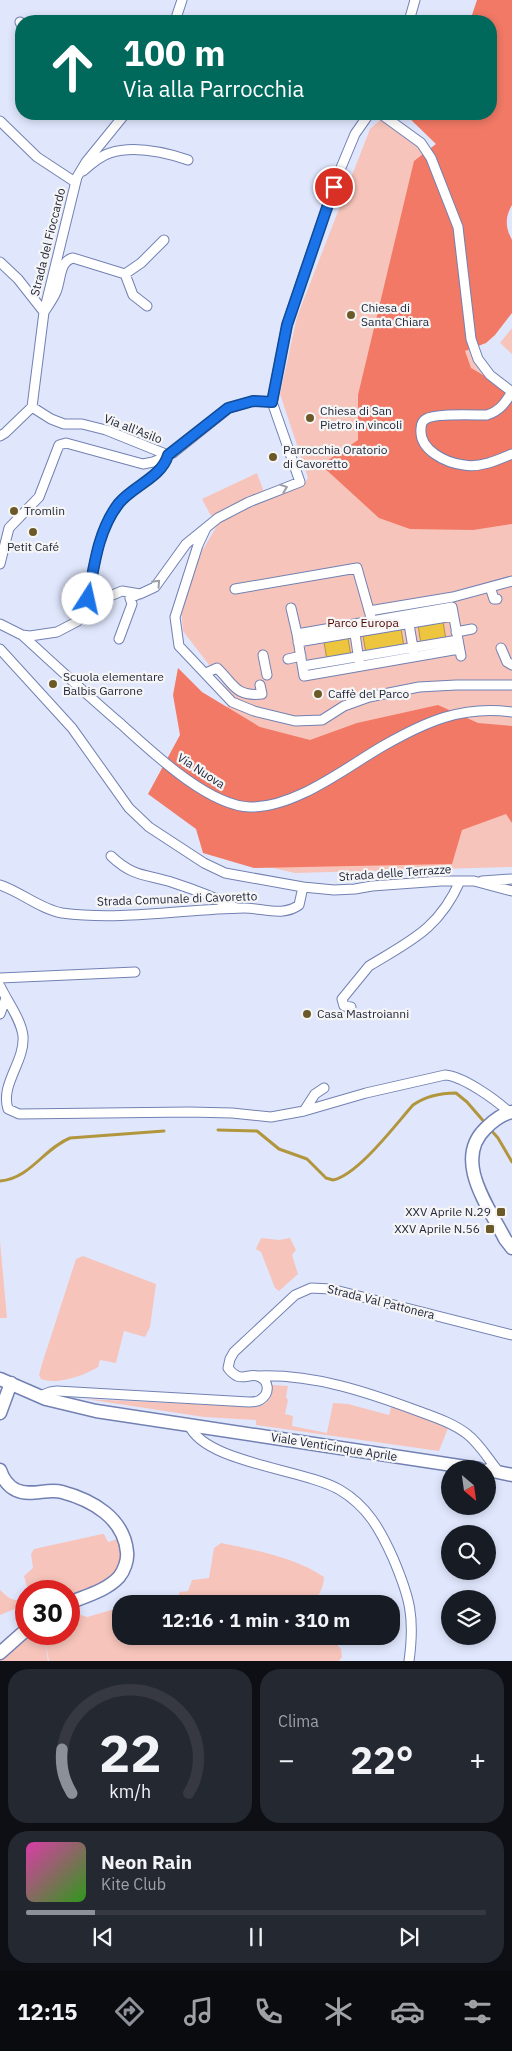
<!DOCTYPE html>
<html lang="it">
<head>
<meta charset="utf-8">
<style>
  body { margin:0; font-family:"IBM Plex Sans",sans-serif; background:#242831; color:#f1f3f6; height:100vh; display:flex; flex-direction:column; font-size:19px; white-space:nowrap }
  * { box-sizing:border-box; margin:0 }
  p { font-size:16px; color:#9ea1a6 }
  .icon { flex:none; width:28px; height:28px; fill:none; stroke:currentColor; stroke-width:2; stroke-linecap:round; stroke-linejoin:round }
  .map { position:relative; height:1661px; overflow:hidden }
  .side { display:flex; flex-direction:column; gap:8px; padding:8px; background:#0d0f14; flex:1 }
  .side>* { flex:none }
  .guide { position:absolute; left:15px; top:15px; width:482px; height:105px; border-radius:20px; box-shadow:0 2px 8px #0003; background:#00695c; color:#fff; overflow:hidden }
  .needle { width:32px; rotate:151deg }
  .tools { position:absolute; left:441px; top:1460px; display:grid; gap:10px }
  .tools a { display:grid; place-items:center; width:55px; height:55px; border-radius:50%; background:#171b24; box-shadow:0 2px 8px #0003; font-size:25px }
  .speed { position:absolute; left:15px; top:1580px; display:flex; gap:10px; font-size:25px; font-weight:700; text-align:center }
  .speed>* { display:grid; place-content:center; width:65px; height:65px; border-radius:50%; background:#171b24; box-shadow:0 2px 8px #0003; line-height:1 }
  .speed .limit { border:8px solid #d22; background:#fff; color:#111 }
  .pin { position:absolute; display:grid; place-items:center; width:42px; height:42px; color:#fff; margin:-21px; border:2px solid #fff; border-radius:50%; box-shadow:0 1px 5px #0007 }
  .me { position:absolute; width:55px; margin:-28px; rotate:10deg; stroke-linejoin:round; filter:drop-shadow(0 0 4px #0008) }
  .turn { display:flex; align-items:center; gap:18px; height:105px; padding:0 25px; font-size:22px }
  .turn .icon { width:65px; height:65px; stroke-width:2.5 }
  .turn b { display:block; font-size:35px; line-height:42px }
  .big { font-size:38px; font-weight:700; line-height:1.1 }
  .side .tile { flex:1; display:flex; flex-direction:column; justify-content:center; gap:8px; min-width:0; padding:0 18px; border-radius:20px; background:#242831 }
  .side .dial { align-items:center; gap:0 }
  .dial svg { height:130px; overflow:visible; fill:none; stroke:#363941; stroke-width:7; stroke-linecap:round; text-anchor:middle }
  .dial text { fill:#f1f3f6; stroke:none }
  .song { display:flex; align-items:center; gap:15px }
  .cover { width:60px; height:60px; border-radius:8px; background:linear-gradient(135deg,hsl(320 70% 55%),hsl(110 70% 35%)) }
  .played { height:5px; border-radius:2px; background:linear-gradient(90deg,#8c9099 15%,#363941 15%) }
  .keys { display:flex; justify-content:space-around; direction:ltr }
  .heat { display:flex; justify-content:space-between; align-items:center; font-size:28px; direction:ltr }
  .side .tiles { flex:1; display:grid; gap:8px; grid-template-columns:1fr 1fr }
  .tile:last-child { grid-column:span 2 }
  .trip { position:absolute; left:112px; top:1595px; width:288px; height:50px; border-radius:20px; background:#171b24; box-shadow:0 2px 8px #0003; font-weight:700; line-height:50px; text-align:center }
  .menu { display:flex; height:80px; justify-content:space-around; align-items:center; background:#090b0e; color:#9ea1a6 }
  .menu .icon { width:35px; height:35px }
  .menu .current { color:#8c9099 }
  .menu b { font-size:22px; color:#f1f3f6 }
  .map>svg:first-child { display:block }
  .green { fill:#f6c4bb }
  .forest { fill:#f17965 }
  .water { fill:#eec53f; stroke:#b1963e }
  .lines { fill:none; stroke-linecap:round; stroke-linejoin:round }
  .stream { stroke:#b1963e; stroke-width:3 }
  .street-casing { stroke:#7281b2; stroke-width:11 }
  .secondary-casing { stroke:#7281b2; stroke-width:15 }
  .street { stroke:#fff; stroke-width:9 }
  .secondary { stroke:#fff; stroke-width:12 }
  .oneway { stroke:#9c9ea7 }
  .route-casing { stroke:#114b97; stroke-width:12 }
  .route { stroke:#1a73e8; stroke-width:9 }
  .poi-dot { fill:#6b5a28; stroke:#f5f5f5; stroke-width:2 }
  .labels { text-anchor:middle; stroke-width:4.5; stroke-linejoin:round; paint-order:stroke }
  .street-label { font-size:12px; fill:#22283c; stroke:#f5f5f5 }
  .poi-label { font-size:12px; fill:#22283c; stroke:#f5f5f5; text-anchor:start }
  .park-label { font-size:12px; fill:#530601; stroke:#f5f5f5 }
</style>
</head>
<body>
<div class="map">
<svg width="512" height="1661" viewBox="0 0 512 1661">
  <rect width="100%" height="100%" fill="#e0e7fd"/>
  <path class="green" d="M386,115L426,150L473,359L489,386L512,466V867L295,873L211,854L229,691L183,631L181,606L202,551L221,519L303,485L308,478L280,394L297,317L370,129Z
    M512,328V354L500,343Z
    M257,473L265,495L211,516L202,499Z
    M261,1238L279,1240L290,1238L296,1250L292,1255L298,1274L279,1291L275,1288L261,1252L256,1249Z
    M0,1241L7,1318H0Z
    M83,1256L156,1284L150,1327L145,1337L124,1331L116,1363L100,1360L98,1367C84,1376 57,1385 41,1379L39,1375L42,1364L76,1259Z
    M271,1385L288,1386L286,1397L288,1400L285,1414L293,1416L292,1426L327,1433L333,1403L348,1404L389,1415L392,1404L448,1428L439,1451L256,1425V1420L204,1417L86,1399L255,1407C268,1405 274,1397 271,1385Z
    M102,1534H104L108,1542L118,1539L123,1553L115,1578L69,1600V1591H28L24,1576L33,1568L31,1554L34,1549Z
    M221,1543C255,1550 295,1557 324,1577L323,1585L315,1604H173L180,1592L188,1591L192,1580L209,1578L214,1548Z
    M0,1590C9,1598 15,1605 26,1595V1623L17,1608L0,1615Z
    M115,1609L121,1610V1636H330L341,1649L342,1657L339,1661H49L45,1641L48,1661H0V1659L31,1634H69V1613L72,1612L87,1617Z"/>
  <path class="forest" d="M477,0H512V205C505,217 505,227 512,240V313L495,335L486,343L465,351L471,368L512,392V524L473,530L410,529L379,518L321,465L358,440V395L414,161L436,144L406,115L491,114V21H470Z
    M178,668L202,692L260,727L310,740L357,723L438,705L478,723L512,726V823L506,814L462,830L452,864L254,868L203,853L196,829L148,794L180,735L173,695Z"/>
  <path class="water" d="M443,621L446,640L421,644L418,625Z
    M401,629L404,647L366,653L363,636Z
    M348,638L351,656L327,660L324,642Z"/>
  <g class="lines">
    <path class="stream" d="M490,1129L498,1138L512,1162
      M218,1130L257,1131L279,1149L307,1159L326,1178L333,1180C358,1175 396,1124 413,1105C426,1096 441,1093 456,1093L467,1102L486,1124
      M0,1181C31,1178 43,1149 70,1138L164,1131"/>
    <defs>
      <path id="street" d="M175,21L182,0
        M409,21L415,0
        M20,22L21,24
        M381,114L421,143L431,158L458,227L471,339L478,359L490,375L512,392
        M0,121L37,157L75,182
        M83,171C91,164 100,156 110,153C135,145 164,152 188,160
        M0,262L18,279L44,312C48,306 53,299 56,292C61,281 59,261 73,258L125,274L133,295L147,306
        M125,274L141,263L164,240
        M512,392C505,403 500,411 487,415C474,415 434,413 426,419C422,421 421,425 421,429C419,450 446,463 464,465C480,468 498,460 512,454
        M272,402L287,325L304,274L340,170L355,134L369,114
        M32,407L51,419L64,424H82L106,430L168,455C162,477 133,486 120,503C95,532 94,573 86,609
        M0,436L5,433L32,407L44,312L77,177L86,162L125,114
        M206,528L198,545L175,617L179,646L232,702L254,711L295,721L322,720L344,706L369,697L419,687L456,685H512
        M0,564L9,528L39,497L59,445L66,443L143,464L153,462L173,453L229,408L253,401L272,402
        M490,587L494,599H497
        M235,589L357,568L372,621
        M291,608L297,634L452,607L461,656
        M369,611L453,597L512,581
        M408,618L414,654
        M0,624L22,635L30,636L57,632L78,621L86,609L103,599L122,591L140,594L155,587L186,544L218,518L249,502L300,482L272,402
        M354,627L359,661
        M456,632L472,629
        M297,634L304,676L459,649
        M22,635C55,665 87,695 121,724C151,751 208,806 250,807C295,808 345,768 383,746C425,722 462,705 512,712
        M119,639L132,604L130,598L139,594
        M298,642L453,616
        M501,648L507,662L512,665
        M0,649L72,728L129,808L149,827L204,863L225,873L303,887L299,905C283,917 263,908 244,908C184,909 122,921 62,913C40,909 21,892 0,885
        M263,655L267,675
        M288,659L301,656
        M303,666L458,640
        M208,672L217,668C234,684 235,697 262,694L260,685
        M111,856C134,878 147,874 174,883C196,890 216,898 236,908
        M482,881L512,879
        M303,887L334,890L355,889L372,886L441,881H474L512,891
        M0,978L135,972
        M0,986C7,1001 21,1019 23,1036C25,1062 0,1084 8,1109L19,1114L189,1112L232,1113L271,1117L304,1111L366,1093L445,1075C463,1076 496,1100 509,1112
        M351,1007L344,1006L342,999L369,966C410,941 439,929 460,881
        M0,1014L6,998
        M304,1111L315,1094L324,1088
        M258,1376C314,1374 367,1392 418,1411C434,1417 453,1423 467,1434C480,1444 488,1459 499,1472
        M40,1396L50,1392L57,1391L249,1402C253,1402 257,1402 260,1400C271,1393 269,1379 257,1376C250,1374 244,1379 237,1376C233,1374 231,1372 228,1368L230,1359L234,1352L295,1295L311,1288L331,1289L512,1335
        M189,1425C205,1463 304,1469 340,1490C367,1506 380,1529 393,1558C410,1598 415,1617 409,1661"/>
      <path id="secondary" d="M512,1112C502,1114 493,1121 486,1128C452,1160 489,1207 505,1239L512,1248
        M0,1379L46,1399L96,1411L479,1469
        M0,1413L11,1383
        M0,1470C3,1479 8,1486 16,1490C31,1497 47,1488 62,1492C92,1500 124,1518 127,1552C128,1560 124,1571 119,1577C106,1591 85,1596 69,1603
        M488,1470L512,1475
        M0,1653L26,1630"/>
    </defs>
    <use href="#street" class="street-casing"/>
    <use href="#secondary" class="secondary-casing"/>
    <use href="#street" class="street"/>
    <use href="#secondary" class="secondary"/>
  </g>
  <defs><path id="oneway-chevron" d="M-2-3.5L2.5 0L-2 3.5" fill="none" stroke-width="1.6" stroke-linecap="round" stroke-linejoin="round" transform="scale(1.25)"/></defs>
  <g class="oneway">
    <use href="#oneway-chevron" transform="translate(284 488) rotate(-21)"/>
    <use href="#oneway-chevron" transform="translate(157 583) rotate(-47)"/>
  </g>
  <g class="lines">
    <defs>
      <path id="route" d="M88,599C94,566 98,530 119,503C133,486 162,477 168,455L228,408L253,401L272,402L287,325L334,187"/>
    </defs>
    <use href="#route" class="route-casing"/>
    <use href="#route" class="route"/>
  </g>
  <g class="poi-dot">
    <circle cx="351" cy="315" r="5"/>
    <circle cx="310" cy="418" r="5"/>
    <circle cx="273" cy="457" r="5"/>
    <circle cx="14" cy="511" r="5"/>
    <circle cx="33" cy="532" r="5"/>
    <circle cx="53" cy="684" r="5"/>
    <circle cx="318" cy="694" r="5"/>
    <circle cx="307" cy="1014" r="5"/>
    <rect x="496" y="1207" width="10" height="10" rx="2.5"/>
    <rect x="485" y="1224" width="10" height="10" rx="2.5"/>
  </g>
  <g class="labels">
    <g class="street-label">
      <text transform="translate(48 242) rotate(-76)" y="4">Strada del Fioccardo</text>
      <text transform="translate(133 429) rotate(21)" y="4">Via all'Asilo</text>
      <text transform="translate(201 771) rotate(33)" y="4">Via Nuova</text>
      <text transform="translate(395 873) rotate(-4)" y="4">Strada delle Terrazze</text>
      <text transform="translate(177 899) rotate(-2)" y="4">Strada Comunale di Cavoretto</text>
      <text transform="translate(381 1302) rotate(14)" y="4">Strada Val Pattonera</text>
      <text transform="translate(334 1447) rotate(9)" y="4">Viale Venticinque Aprile</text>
    </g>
    <g class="poi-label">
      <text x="361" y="312">Chiesa di<tspan x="361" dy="14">Santa Chiara</tspan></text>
      <text x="320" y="415">Chiesa di San<tspan x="320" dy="14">Pietro in vincoli</tspan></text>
      <text x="283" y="454">Parrocchia Oratorio<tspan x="283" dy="14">di Cavoretto</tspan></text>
      <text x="24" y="515">Tromlin</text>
      <text x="33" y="551" text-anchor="middle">Petit Café</text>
      <text x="63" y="681">Scuola elementare<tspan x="63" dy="14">Balbis Garrone</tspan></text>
      <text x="328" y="698">Caffè del Parco</text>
      <text x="317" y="1018">Casa Mastroianni</text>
      <text x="491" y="1216" text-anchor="end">XXV Aprile N.29</text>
      <text x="480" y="1233" text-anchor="end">XXV Aprile N.56</text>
    </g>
    <g class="park-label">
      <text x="363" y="627">Parco Europa</text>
    </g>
  </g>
</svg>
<div class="tools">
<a><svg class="needle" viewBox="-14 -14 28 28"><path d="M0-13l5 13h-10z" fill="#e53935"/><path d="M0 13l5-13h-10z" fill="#9ea1a6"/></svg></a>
<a><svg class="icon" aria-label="search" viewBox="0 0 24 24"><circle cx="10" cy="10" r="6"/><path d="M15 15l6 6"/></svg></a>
<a><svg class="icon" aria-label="layers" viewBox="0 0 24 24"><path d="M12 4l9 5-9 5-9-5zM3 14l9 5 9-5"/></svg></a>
</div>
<div class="speed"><div class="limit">30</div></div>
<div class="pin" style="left:334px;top:187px;background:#d93025"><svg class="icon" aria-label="arrive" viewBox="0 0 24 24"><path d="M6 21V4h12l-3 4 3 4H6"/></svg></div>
<svg class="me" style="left:88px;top:599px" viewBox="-20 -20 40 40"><circle r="19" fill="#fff"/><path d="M0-13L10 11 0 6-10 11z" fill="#1a73e8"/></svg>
<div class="trip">12:16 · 1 min · 310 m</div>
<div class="guide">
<div class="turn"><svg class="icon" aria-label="ahead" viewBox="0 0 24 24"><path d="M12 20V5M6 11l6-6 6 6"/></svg><div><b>100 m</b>Via alla Parrocchia</div></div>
</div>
</div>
<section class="side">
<div class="tiles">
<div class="tile dial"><svg viewBox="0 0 100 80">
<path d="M14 69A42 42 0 1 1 86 69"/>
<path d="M14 69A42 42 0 0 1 8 42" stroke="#8c9099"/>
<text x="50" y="56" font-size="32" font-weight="700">22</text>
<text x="50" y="72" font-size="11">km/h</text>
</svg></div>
<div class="tile"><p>Clima</p>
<div class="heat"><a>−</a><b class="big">22°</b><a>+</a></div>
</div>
<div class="tile">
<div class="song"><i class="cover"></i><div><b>Neon Rain</b><p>Kite Club</p></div></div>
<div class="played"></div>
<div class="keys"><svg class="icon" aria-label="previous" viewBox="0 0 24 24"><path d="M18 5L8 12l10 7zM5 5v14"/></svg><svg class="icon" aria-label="pause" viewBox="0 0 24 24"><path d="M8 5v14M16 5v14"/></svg><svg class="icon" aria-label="next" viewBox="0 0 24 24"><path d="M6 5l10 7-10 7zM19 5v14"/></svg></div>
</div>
</div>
</section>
<nav class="menu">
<b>12:15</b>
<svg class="icon current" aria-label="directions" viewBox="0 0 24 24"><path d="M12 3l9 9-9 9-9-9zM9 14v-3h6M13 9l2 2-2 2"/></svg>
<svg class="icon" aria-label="music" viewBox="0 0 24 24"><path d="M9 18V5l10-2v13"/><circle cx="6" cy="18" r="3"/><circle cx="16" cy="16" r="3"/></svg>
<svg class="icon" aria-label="phone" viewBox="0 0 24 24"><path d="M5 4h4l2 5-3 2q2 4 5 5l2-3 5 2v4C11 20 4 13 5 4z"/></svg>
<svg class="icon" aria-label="climate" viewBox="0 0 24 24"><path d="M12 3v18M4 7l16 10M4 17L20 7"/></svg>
<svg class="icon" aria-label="car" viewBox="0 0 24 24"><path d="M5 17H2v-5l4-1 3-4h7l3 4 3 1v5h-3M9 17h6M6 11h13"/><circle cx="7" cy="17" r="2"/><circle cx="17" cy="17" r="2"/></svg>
<svg class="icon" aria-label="filters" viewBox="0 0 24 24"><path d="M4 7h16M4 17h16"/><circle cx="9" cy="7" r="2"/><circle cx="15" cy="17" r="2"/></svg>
</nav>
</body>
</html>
